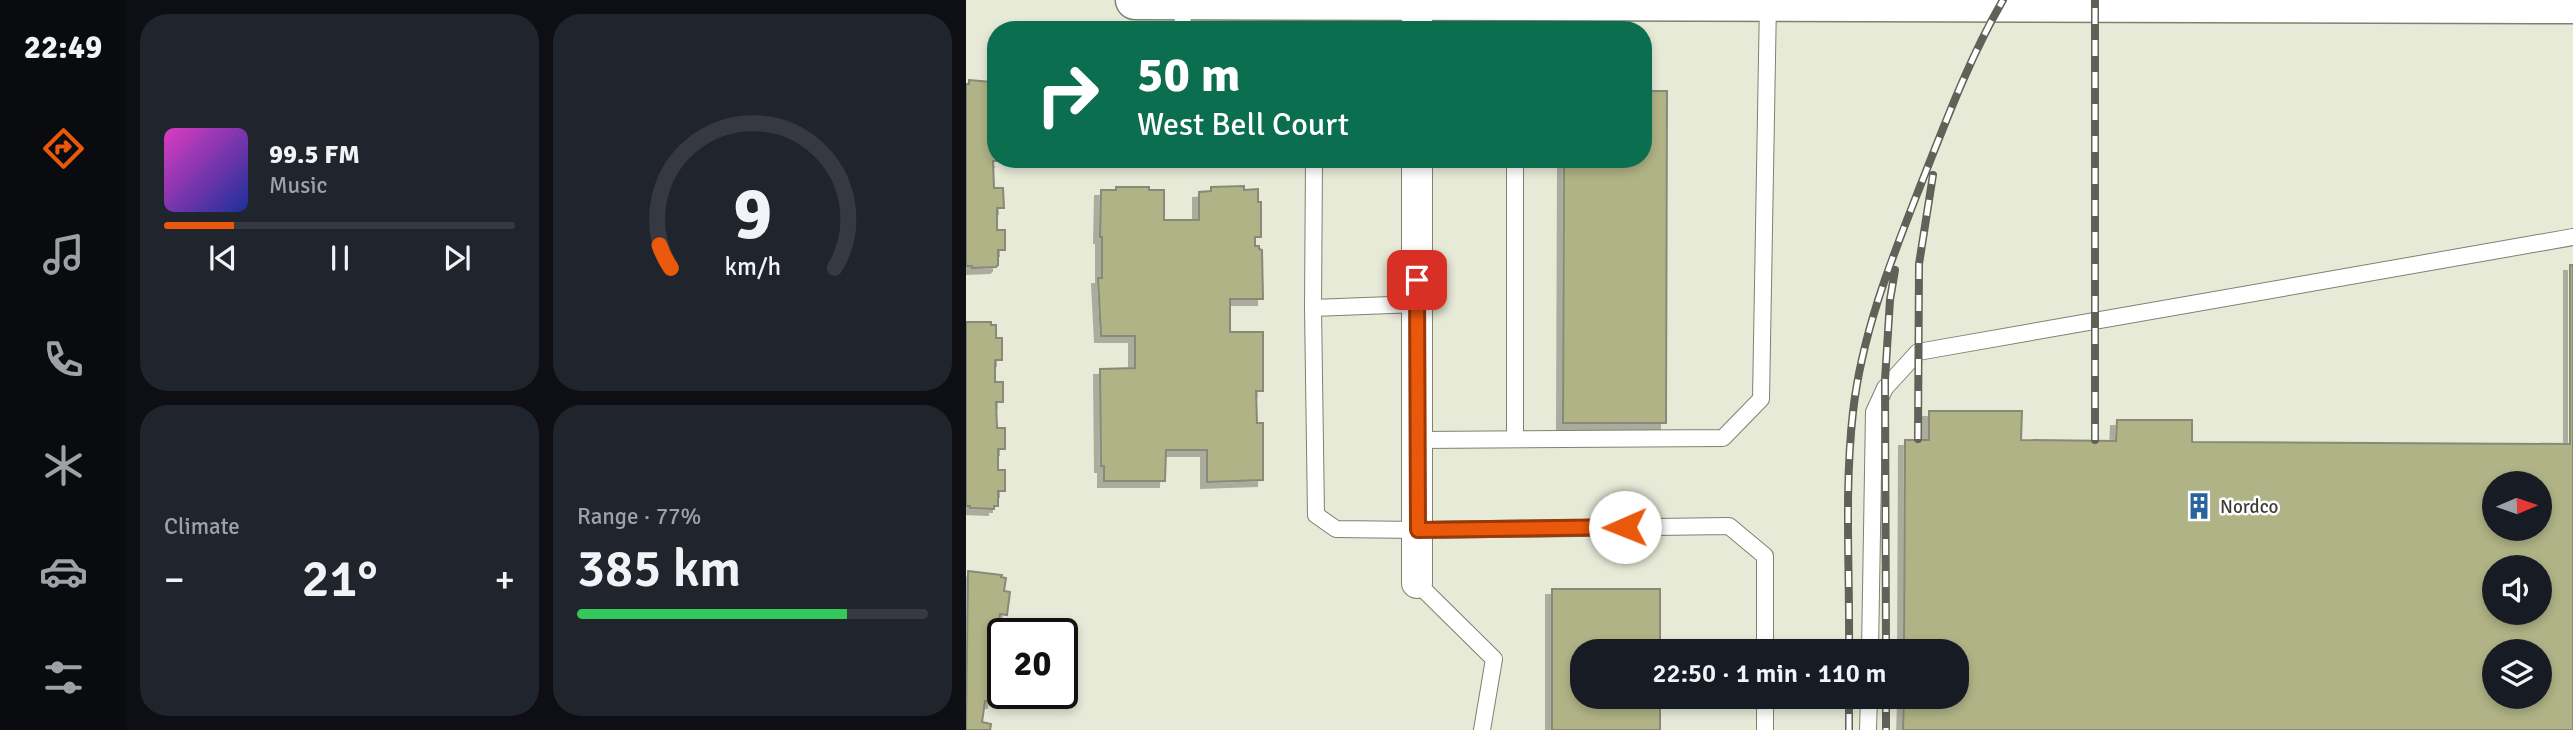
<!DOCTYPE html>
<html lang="en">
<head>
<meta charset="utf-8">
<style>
  body { margin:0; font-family:Signika,sans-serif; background:#20242c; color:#f1f3f6; height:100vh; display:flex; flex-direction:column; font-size:26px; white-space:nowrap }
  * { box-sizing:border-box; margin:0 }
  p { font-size:23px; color:#9ea1a6 }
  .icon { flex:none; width:38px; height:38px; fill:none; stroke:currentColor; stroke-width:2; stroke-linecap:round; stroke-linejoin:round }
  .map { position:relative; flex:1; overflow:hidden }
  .drawer { display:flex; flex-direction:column; gap:14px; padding:14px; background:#0d0f14; width:840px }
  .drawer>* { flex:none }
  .top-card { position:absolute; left:21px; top:21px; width:665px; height:147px; border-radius:28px; box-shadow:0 4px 10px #0003; background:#0b6e4f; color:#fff; overflow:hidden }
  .needle { width:46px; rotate:88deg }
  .controls { position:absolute; left:1516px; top:471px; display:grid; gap:14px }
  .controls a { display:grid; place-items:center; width:70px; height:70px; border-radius:50%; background:#171b24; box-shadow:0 4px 10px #0003; font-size:35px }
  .speed { position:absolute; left:21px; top:618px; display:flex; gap:14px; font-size:35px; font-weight:700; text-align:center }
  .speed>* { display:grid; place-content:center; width:91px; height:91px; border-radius:50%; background:#171b24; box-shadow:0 4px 10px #0003; line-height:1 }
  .speed .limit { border:4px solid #111; border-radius:10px; background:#fff; color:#111 }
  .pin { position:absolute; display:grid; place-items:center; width:60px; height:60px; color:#fff; margin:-30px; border-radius:14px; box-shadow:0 4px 10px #0006 }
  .me { position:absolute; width:77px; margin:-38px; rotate:269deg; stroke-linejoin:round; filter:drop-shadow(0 0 5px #0008) }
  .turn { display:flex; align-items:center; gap:24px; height:147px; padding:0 35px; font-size:32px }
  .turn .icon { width:91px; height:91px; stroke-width:2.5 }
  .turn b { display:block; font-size:49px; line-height:60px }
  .big { font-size:52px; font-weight:600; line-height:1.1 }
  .drawer .widget { flex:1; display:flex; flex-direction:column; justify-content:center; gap:10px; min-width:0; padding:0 24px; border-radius:28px; background:#20242c }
  .drawer .dial { align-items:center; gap:0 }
  .dial svg { height:182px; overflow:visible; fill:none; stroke:#363941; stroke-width:7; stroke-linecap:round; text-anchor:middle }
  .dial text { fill:#f1f3f6; stroke:none }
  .song { display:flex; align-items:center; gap:21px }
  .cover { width:84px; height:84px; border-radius:10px; background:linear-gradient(135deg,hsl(310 70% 55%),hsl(230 70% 35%)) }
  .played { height:7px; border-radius:4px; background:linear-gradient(90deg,#ea580c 20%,#363941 20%) }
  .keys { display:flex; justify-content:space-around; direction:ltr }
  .heat { display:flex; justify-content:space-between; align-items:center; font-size:38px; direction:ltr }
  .charge { height:10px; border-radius:5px; background:linear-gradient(90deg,#34c759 77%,#363941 0) }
  .drawer .tiles { flex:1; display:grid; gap:14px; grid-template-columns:repeat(2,1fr) }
  .trip { position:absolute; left:604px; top:639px; width:399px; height:70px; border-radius:28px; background:#171b24; box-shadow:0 4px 10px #0003; font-weight:600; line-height:70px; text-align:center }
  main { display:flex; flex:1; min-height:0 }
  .tab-bar { display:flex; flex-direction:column; width:126px; justify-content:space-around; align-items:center; background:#090b0e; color:#9ea1a6 }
  .tab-bar .icon { width:49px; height:49px }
  .tab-bar .current { color:#ea580c }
  .tab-bar b { font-size:32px; color:#f1f3f6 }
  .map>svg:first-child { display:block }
  .building { fill:#b0b385; stroke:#888979; stroke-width:2; fill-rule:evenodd; filter:url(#shadow) }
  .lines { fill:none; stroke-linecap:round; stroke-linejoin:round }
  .lane-casing { stroke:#7f8171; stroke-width:18 }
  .street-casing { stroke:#7f8171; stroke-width:32 }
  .secondary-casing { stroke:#7f8171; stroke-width:41 }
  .lane { stroke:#fff; stroke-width:16 }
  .street { stroke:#fff; stroke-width:30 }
  .secondary { stroke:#fff; stroke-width:38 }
  .rail-casing { stroke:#606157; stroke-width:8 }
  .rail { stroke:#fff; stroke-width:5; stroke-dasharray:16; stroke-linecap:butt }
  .route-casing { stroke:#983908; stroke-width:18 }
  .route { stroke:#ea580c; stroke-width:12 }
  .labels { text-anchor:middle; stroke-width:5; stroke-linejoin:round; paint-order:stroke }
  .poi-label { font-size:19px; fill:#3d3d36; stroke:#fff; text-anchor:start }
</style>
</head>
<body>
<main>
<nav class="tab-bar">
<b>22:49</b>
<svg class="icon current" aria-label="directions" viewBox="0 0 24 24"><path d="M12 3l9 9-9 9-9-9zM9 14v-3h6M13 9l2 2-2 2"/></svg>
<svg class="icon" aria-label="music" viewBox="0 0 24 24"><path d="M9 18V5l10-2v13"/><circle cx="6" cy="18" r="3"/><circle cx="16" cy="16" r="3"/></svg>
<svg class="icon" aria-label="phone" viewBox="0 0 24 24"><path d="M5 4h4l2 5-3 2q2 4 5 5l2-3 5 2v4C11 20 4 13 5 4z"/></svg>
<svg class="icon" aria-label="climate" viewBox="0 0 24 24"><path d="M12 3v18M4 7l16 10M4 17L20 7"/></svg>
<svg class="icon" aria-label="car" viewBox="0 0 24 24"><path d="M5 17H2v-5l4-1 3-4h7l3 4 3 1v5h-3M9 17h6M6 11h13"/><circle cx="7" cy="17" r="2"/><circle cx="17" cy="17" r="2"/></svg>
<svg class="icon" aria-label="filters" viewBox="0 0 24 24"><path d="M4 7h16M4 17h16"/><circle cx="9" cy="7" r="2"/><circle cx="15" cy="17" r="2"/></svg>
</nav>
<section class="drawer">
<div class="tiles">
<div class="widget">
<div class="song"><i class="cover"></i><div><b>99.5 FM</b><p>Music</p></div></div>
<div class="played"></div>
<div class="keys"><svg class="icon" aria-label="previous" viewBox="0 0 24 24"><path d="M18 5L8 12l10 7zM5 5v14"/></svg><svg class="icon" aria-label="pause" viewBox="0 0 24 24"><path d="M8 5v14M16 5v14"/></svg><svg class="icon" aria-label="next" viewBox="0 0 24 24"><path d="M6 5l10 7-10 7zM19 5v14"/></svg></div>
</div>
<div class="widget dial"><svg viewBox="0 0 100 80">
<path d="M14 69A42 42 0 1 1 86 69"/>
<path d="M14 69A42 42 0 0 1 9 59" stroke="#ea580c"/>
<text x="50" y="56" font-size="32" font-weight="700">9</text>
<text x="50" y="72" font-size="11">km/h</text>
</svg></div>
<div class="widget"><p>Climate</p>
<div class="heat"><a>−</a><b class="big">21°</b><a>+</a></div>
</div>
<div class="widget"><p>Range · 77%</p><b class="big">385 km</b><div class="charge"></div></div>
</div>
</section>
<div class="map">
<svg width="1607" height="730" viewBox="0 0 1607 730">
  <defs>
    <filter id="shadow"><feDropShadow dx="-6" dy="6" stdDeviation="0" flood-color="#0004"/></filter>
  </defs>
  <rect width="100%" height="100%" fill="#e8ead8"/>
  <path class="building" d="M3,80L25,82L26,99L30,98V118H26L27,141H30V159L35,161H27L28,188H37L38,208H31V230H39V250H32V265L30,267L6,268V266H0V84H3Z
    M677,91H701L700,423H597L598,159H677Z
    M278,186V190L292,189V202H295V237H289V246H293V249L296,250L297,299H264V332H297V391H290L291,423H297V480L241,482V450H200L199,481H138V466H135L134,369L169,368V336H135L132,278H136V237H134L135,190H150V187H183V190H198V220H233V192L245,191V187Z
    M1604,265H1607V730H937L938,696H990V651H938L939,440H963V411H1056L1055,440L1150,441L1151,420H1226V442L1604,444ZM1528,483H1573V528H1528ZM1528,567H1573V612H1528ZM1528,651H1573V696H1528Z
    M0,322H25V325H30V338H36V360H29V382H37V402H30L31,428H39V449H32V470H39V491H32V506H28V509L4,508V506H0Z
    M2,571L36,575L35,577L40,578L38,591L44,592L41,615L34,614L31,634L37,635L35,656L27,655L23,681L30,683L27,702L19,701L16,722L25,724L24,730H0Z
    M586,589H694V651H616V696H694V730H586Z"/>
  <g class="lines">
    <defs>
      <path id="lane" d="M216,1L217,30
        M348,159L347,308L451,304
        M549,159V439
        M347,308L350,515L370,529L452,530L763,526L799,556V651
        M452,440L757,438L795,399L802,1
        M451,583L528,659L516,730
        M904,651L908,412L919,388L952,352L1607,237
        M799,696V730
        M902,730L903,696"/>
      <path id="street" d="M451,0V30
        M451,159V583"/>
      <path id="secondary" d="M169,0L1607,4"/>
    </defs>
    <use href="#lane" class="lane-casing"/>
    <use href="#street" class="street-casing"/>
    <use href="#secondary" class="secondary-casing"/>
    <use href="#lane" class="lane"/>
    <use href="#street" class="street"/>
    <use href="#secondary" class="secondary"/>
    <defs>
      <path id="rail" d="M952,439L953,264L967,175
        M1129,440V0
        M883,651C884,572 878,491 887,412C896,332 926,258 955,184C980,121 1003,59 1037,0
        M920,651L919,380L924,300L929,270
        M920,696V730
        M883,730V696"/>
    </defs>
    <use href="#rail" class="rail-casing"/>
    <use href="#rail" class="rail"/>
  </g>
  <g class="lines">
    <defs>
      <path id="route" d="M451,280L452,530L659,527"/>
    </defs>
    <use href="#route" class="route-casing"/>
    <use href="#route" class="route"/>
  </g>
  <defs>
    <symbol id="building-bare" viewBox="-9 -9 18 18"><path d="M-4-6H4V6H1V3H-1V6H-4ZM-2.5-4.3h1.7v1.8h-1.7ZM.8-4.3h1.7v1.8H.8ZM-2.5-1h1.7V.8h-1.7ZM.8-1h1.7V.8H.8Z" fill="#26649b" stroke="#fff" stroke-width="2.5" paint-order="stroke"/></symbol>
  </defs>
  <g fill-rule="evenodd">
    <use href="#building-bare" x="1214" y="487" width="38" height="38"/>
  </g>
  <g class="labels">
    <g class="poi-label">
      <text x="1254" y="513">Nordco</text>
    </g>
  </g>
</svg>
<div class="controls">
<a><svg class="needle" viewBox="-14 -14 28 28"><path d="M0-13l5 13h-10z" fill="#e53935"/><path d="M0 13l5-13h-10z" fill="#9ea1a6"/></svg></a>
<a><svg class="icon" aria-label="sound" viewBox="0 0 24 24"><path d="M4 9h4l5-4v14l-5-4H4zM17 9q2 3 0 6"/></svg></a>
<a><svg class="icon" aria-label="layers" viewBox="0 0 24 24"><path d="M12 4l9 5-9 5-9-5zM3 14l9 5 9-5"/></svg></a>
</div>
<div class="speed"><div class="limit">20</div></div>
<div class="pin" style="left:451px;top:280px;background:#d93025"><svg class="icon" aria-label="arrive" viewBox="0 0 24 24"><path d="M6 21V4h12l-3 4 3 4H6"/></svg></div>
<svg class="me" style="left:659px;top:527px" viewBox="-20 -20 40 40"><circle r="19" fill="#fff"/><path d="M0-13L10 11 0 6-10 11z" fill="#ea580c"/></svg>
<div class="trip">22:50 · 1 min · 110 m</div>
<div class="top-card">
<div class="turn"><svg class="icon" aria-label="right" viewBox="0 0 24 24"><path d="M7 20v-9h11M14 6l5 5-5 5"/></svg><div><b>50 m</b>West Bell Court</div></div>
</div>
</div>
</main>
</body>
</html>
